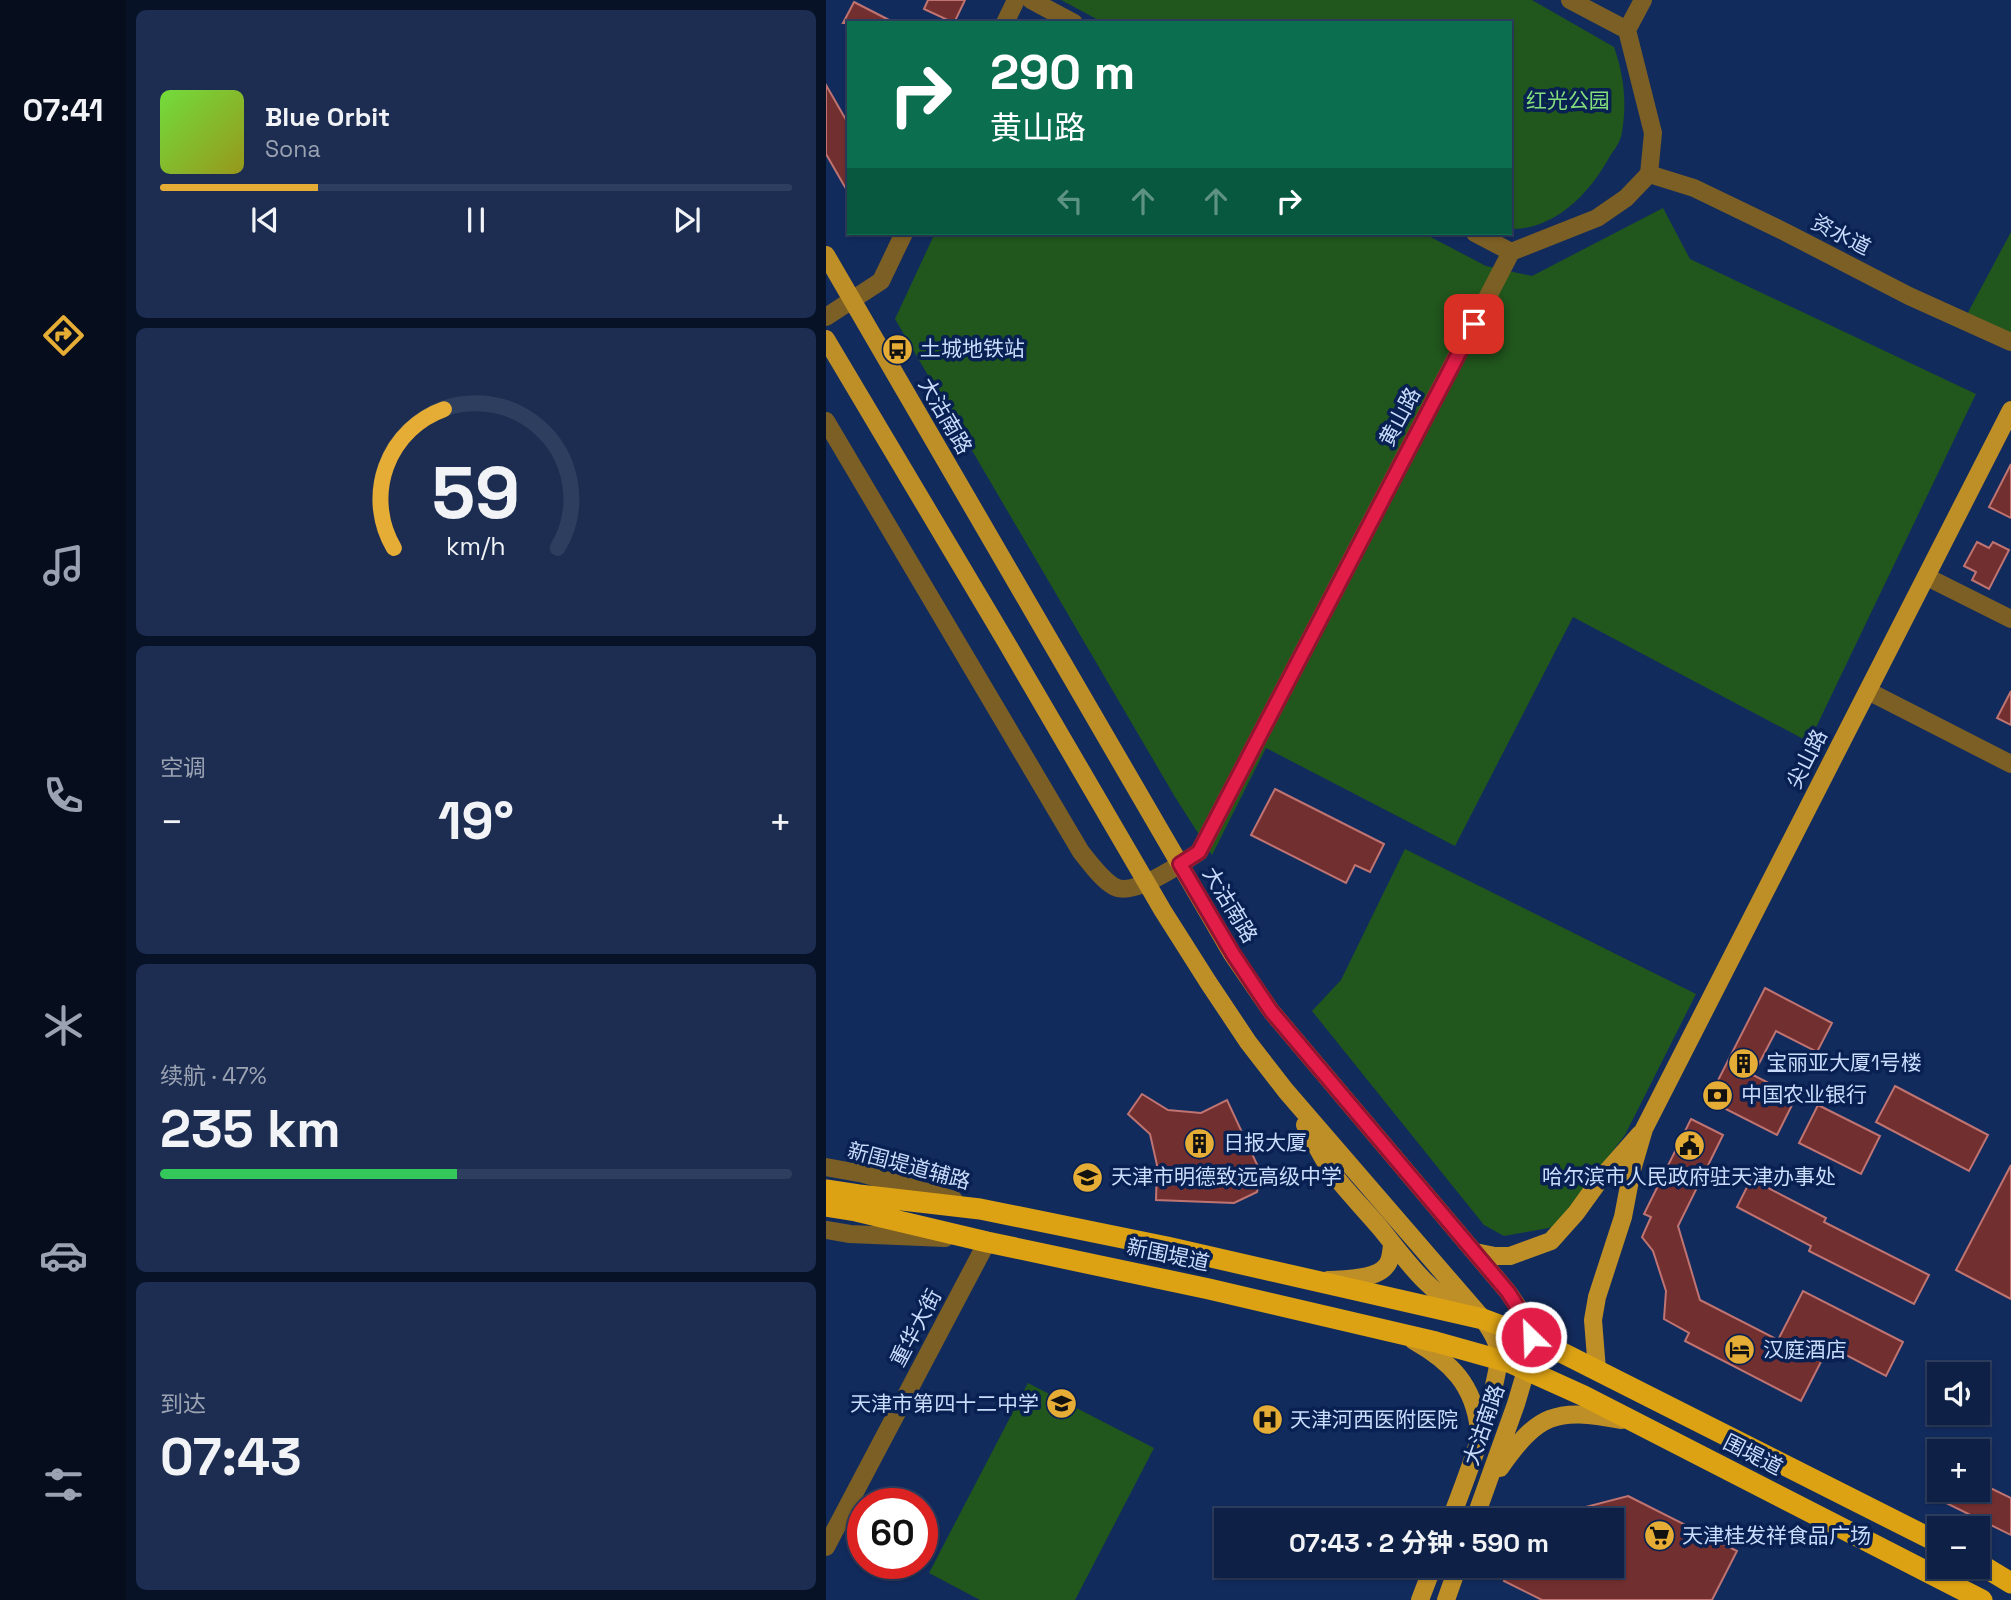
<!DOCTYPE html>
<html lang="zh">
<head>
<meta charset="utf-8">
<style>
  body { margin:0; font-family:"Space Grotesk","Noto Sans SC",sans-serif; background:#1c2d51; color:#f1f3f6; height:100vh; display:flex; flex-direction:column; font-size:26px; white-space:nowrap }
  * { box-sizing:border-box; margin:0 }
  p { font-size:23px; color:#9ba3b3 }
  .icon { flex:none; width:38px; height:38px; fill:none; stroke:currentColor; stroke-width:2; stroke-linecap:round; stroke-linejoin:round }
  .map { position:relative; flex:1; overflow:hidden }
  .side { display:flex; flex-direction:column; gap:10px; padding:10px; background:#081226; width:700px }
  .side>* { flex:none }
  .guide { position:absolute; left:21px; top:21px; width:665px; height:214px; border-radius:0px; box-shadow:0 2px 5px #0004,0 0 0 2px #2e3e5f; background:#0b6e4f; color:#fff; overflow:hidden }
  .fabs { position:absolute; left:1101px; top:1362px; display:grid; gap:14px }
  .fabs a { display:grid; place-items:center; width:63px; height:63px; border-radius:0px; background:#0e2046; box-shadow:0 2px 5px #0004,0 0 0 2px #2e3e5f; font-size:35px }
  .speed { position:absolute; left:21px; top:1488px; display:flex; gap:14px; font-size:35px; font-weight:700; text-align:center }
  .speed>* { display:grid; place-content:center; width:91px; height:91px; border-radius:50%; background:#0e2046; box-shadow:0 2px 5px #0004,0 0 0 2px #2e3e5f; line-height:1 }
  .speed .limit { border:10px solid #d22; background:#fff; color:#111 }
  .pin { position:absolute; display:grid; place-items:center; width:60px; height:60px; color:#fff; margin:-30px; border-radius:14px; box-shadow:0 4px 10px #0006 }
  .me { position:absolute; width:77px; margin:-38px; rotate:336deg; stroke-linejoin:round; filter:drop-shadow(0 0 5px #0008) }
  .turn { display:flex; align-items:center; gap:24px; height:147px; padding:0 28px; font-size:32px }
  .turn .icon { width:91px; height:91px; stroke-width:2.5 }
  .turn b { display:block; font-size:49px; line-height:60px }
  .lanes { display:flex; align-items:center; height:66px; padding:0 28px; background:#0003; justify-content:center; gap:35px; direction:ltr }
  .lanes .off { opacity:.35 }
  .big { font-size:52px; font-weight:700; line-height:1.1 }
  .side .widget { flex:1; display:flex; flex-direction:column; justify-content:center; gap:10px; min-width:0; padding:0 24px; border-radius:10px; background:#1c2d51 }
  .side .dial { align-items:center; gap:0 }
  .dial svg { height:182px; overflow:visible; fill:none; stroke:#2e3e5f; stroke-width:7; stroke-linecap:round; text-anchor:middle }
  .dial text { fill:#f1f3f6; stroke:none }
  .song { display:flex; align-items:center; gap:21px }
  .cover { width:84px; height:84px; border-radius:10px; background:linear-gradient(135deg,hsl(100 70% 55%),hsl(60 70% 35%)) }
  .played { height:7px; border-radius:4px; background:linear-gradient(90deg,#e5ad35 25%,#2e3e5f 25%) }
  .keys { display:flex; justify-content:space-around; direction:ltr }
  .heat { display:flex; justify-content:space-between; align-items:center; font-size:38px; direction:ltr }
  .charge { height:10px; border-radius:5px; background:linear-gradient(90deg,#34c759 47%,#2e3e5f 0) }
  .trip { position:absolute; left:388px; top:1508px; width:410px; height:70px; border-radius:0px; background:#0e2046; box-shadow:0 2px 5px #0004,0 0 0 2px #2e3e5f; font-weight:700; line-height:70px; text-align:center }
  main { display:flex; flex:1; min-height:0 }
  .dock { display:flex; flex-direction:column; width:126px; justify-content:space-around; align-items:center; background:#060d1c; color:#9ba3b3 }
  .dock .icon { width:49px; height:49px }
  .dock .current { color:#e5ad35 }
  .dock b { font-size:32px; color:#f1f3f6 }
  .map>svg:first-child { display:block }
  .green { fill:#21561d }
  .building { fill:#722f2f; stroke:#bf7471; stroke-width:2 }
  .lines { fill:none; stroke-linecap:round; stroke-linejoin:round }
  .minor { stroke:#7c5f24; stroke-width:18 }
  .major { stroke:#bf8f27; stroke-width:18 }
  .highway { stroke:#dca213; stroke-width:21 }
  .route-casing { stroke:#92132f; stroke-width:18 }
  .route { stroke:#e11d48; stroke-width:12 }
  .labels { text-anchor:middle; stroke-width:7; stroke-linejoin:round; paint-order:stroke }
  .park-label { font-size:21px; fill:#84dd7b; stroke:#082152 }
  .street-label { font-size:21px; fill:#cadcfc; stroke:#082152 }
  .poi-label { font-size:21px; fill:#cadcfc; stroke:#082152; text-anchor:start }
</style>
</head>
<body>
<main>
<nav class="dock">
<b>07:41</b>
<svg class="icon current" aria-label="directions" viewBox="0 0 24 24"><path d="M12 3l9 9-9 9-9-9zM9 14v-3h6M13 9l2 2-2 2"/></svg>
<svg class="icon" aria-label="music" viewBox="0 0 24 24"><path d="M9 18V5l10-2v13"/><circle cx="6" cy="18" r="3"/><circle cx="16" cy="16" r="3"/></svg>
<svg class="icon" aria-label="phone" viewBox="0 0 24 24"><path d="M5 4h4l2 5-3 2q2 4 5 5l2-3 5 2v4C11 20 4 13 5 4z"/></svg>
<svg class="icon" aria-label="climate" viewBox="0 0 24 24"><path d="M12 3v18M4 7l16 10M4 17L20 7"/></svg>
<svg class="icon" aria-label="car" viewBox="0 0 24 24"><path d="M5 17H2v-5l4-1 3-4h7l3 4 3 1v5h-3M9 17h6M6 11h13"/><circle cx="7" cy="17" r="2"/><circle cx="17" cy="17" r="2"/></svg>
<svg class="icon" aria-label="filters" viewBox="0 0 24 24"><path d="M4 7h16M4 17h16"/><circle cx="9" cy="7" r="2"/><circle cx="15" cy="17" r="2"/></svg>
</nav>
<section class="side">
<div class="widget">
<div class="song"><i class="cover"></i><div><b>Blue Orbit</b><p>Sona</p></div></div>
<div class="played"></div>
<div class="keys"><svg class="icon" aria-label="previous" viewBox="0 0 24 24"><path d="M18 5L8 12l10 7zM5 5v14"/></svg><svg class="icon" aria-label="pause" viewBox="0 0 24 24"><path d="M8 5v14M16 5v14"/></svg><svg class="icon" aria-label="next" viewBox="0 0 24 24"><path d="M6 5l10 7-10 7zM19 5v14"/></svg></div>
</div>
<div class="widget dial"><svg viewBox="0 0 100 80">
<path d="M14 69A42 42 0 1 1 86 69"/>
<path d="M14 69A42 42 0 0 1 36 8" stroke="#e5ad35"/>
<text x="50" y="56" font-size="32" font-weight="700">59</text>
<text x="50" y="72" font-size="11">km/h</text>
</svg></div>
<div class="widget"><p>空调</p>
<div class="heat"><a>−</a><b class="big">19°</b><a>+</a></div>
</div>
<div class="widget"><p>续航 · 47%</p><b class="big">235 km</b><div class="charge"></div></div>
<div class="widget"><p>到达</p><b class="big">07:43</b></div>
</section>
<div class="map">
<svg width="1185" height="1600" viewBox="0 0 1185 1600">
  <rect width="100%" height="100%" fill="#122b5d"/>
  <path class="green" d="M235,0H706L788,47C798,75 801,103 796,132C795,141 789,149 784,156C764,193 729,230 684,229V23H278Z
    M837,208L864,259L1150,394L983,742L747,617L629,846L440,748L386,855L349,797L69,319L109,233H597L660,266L706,276Z
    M1185,232V338L1139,318Z
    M579,849L870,994L799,1135L728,1227L678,1236L658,1225L486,1011L515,980Z
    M202,1383L328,1448L249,1600H154L103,1573Z"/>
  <path class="building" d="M102,0H139L128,23L98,9Z
    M28,2L69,23H17Z
    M0,85L23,125V194L0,154Z
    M1185,464V518L1163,507Z
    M1151,542L1163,548L1167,542L1183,550L1163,589L1146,580L1150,572L1138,566Z
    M1185,691V725L1171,718Z
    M449,789L558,844L544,872L529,865L520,883L425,835Z
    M939,988L1006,1023L991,1052L950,1031L927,1075L970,1097L951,1135L882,1100Z
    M1069,1086L1162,1135L1143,1171L1050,1122Z
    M316,1094L342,1110L375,1113L401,1100L435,1173L431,1192L408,1203L330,1200L331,1165L324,1134L302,1114Z
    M992,1105L1054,1136L1035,1174L973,1143Z
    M865,1119L897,1135L852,1226L874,1300L952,1340L977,1291L1077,1342L1060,1376L1003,1346L975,1401L859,1341L863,1333L838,1319L840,1291L827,1251L816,1237L825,1217L818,1214Z
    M1185,1165V1299L1130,1270Z
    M925,1179L1000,1218L998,1222L1103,1275L1088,1304L983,1251L985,1246L911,1207Z
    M1152,1482L1185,1498V1535L1108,1497L1112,1489H1152Z
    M802,1496L911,1551L886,1600H716L678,1581L685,1566H786V1521H721V1517Z"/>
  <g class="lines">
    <path class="minor" d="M205,0L248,23
      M744,0L801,30
      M179,23L190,0
      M823,174L868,188L959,232L1083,296L1185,342
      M649,233L685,252
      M0,317L55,281L78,233
      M0,421L255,852C265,864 276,880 289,887C308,897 356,863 373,852L685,252L771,218L800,198L823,174L827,133L801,30L817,0
      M1101,577L1185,619
      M1042,691L1185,764
      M0,1167L38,1174L128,1200
      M0,1230L24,1234L119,1238
      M0,1547L161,1242"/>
    <path class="major" d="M0,255L406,954L445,1011L682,1292L694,1310L703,1329L705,1347L703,1360L690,1404L648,1521
      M0,339L179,640L337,911L382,982L422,1042L460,1091L657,1319C663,1328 670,1337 672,1348C675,1360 670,1374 668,1386C658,1432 641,1476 624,1521
      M479,1125C489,1142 497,1161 509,1176C523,1194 540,1211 555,1229C580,1260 603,1293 639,1311
      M649,1252L669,1256H684L725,1241L750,1213L776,1177L814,1134
      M502,1280C517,1279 550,1280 560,1266C565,1261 565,1252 566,1245
      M588,1341C625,1362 648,1385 653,1430
      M771,1370L767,1320L771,1297L797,1217L806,1170L818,1129L1185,410
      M674,1468C712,1414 729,1407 795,1420
      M594,1600L607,1566
      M620,1600L632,1566"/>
    <path class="highway" d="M0,1190L33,1195L154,1209L341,1247L657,1319L705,1337L1113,1543
      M0,1206L30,1211L161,1242L383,1289L610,1342L685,1363L758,1396L1156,1600
      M1152,1563L1185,1583"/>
  </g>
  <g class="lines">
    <defs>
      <path id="route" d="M648,324L373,852L354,864L407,954L445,1011L682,1292L699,1319L705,1337"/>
    </defs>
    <use href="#route" class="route-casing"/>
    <use href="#route" class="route"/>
  </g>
  <defs>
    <symbol id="bus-disc" viewBox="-11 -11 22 22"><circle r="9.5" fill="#e5ad35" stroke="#082152"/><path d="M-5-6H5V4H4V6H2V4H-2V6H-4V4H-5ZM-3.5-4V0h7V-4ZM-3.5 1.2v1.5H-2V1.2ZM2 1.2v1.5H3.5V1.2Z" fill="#111"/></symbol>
    <symbol id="building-disc" viewBox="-11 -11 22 22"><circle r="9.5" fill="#e5ad35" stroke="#082152"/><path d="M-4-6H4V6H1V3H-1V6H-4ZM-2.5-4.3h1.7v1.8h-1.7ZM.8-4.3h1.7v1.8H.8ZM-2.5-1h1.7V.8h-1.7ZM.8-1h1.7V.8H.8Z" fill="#111"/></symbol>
    <symbol id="bank-disc" viewBox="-11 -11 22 22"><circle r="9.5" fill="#e5ad35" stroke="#082152"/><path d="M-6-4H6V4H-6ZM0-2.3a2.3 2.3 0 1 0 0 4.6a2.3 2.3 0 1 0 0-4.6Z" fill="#111"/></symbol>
    <symbol id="civic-disc" viewBox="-11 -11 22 22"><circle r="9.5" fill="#e5ad35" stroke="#082152"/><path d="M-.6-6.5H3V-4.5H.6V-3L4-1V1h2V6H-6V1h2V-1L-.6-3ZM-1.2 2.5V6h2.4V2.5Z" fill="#111"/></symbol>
    <symbol id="school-disc" viewBox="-11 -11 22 22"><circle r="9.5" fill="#e5ad35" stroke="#082152"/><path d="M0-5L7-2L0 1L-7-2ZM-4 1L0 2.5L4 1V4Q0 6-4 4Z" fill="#111"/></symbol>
    <symbol id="hotel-disc" viewBox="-11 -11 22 22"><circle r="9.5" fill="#e5ad35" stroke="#082152"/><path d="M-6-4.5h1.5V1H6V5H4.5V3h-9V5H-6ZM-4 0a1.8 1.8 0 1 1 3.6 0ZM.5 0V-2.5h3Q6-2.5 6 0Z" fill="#111"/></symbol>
    <symbol id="hospital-disc" viewBox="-11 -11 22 22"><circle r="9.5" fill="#e5ad35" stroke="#082152"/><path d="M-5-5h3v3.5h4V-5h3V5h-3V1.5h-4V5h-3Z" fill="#111"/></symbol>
    <symbol id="supermarket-disc" viewBox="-11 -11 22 22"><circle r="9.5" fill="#e5ad35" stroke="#082152"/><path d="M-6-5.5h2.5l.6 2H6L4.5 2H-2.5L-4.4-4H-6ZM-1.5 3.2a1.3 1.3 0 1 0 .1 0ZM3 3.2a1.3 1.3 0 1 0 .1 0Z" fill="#111"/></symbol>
  </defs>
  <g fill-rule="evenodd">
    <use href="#bus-disc" x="54" y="332" width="35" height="35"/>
    <use href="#building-disc" x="900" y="1046" width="35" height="35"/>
    <use href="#bank-disc" x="874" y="1078" width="35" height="35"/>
    <use href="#building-disc" x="356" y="1126" width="35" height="35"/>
    <use href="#civic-disc" x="846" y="1128" width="35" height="35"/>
    <use href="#school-disc" x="244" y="1160" width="35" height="35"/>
    <use href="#hotel-disc" x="896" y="1332" width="35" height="35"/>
    <use href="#school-disc" x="218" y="1386" width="35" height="35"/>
    <use href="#hospital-disc" x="424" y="1402" width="35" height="35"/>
    <use href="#supermarket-disc" x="816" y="1518" width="35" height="35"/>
  </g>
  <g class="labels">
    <g class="park-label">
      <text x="742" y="108">红光公园</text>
    </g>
    <g class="street-label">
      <text transform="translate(1015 235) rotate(27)" y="7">资水道</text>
      <text transform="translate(119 416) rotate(60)" y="7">大沽南路</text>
      <text transform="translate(574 417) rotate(-62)" y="7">黄山路</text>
      <text transform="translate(981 759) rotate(-63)" y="7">尖山路</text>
      <text transform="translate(404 905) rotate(59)" y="7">大沽南路</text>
      <text transform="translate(83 1166) rotate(15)" y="7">新围堤道辅路</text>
      <text transform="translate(342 1255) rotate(12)" y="7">新围堤道</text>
      <text transform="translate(90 1328) rotate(-62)" y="7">重华大街</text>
      <text transform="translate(658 1425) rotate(-71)" y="7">大沽南路</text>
      <text transform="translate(927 1455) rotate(27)" y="7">围堤道</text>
    </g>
    <g class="poi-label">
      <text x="94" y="356">土城地铁站</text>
      <text x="940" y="1070">宝丽亚大厦1号楼</text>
      <text x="915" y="1102">中国农业银行</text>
      <text x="397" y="1150">日报大厦</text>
      <text x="285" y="1184">天津市明德致远高级中学</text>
      <text x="863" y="1184" text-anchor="middle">哈尔滨市人民政府驻天津办事处</text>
      <text x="937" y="1357">汉庭酒店</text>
      <text x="213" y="1411" text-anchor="end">天津市第四十二中学</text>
      <text x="464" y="1427">天津河西医附医院</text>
      <text x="856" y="1543">天津桂发祥食品广场</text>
    </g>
  </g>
</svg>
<div class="fabs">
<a><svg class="icon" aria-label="sound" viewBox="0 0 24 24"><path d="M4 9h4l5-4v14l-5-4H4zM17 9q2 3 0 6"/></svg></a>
<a>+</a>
<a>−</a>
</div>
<div class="speed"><div class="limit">60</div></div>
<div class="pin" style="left:648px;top:324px;background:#d93025"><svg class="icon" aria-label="arrive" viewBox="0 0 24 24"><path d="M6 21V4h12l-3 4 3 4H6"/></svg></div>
<svg class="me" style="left:705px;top:1337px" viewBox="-20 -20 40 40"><circle r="17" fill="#e11d48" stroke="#fff" stroke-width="3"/><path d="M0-11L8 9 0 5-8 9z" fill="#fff"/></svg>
<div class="trip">07:43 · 2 分钟 · 590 m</div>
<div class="guide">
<div class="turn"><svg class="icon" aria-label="right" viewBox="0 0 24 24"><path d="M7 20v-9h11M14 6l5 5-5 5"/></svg><div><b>290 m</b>黄山路</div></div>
<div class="lanes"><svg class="icon off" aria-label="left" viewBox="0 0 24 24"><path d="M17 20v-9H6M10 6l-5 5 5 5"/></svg><svg class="icon off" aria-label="ahead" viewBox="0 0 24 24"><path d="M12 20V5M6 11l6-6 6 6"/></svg><svg class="icon off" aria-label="ahead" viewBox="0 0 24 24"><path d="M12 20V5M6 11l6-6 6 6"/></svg><svg class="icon" aria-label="right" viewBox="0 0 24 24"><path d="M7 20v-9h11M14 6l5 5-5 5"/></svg></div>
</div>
</div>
</main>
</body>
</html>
